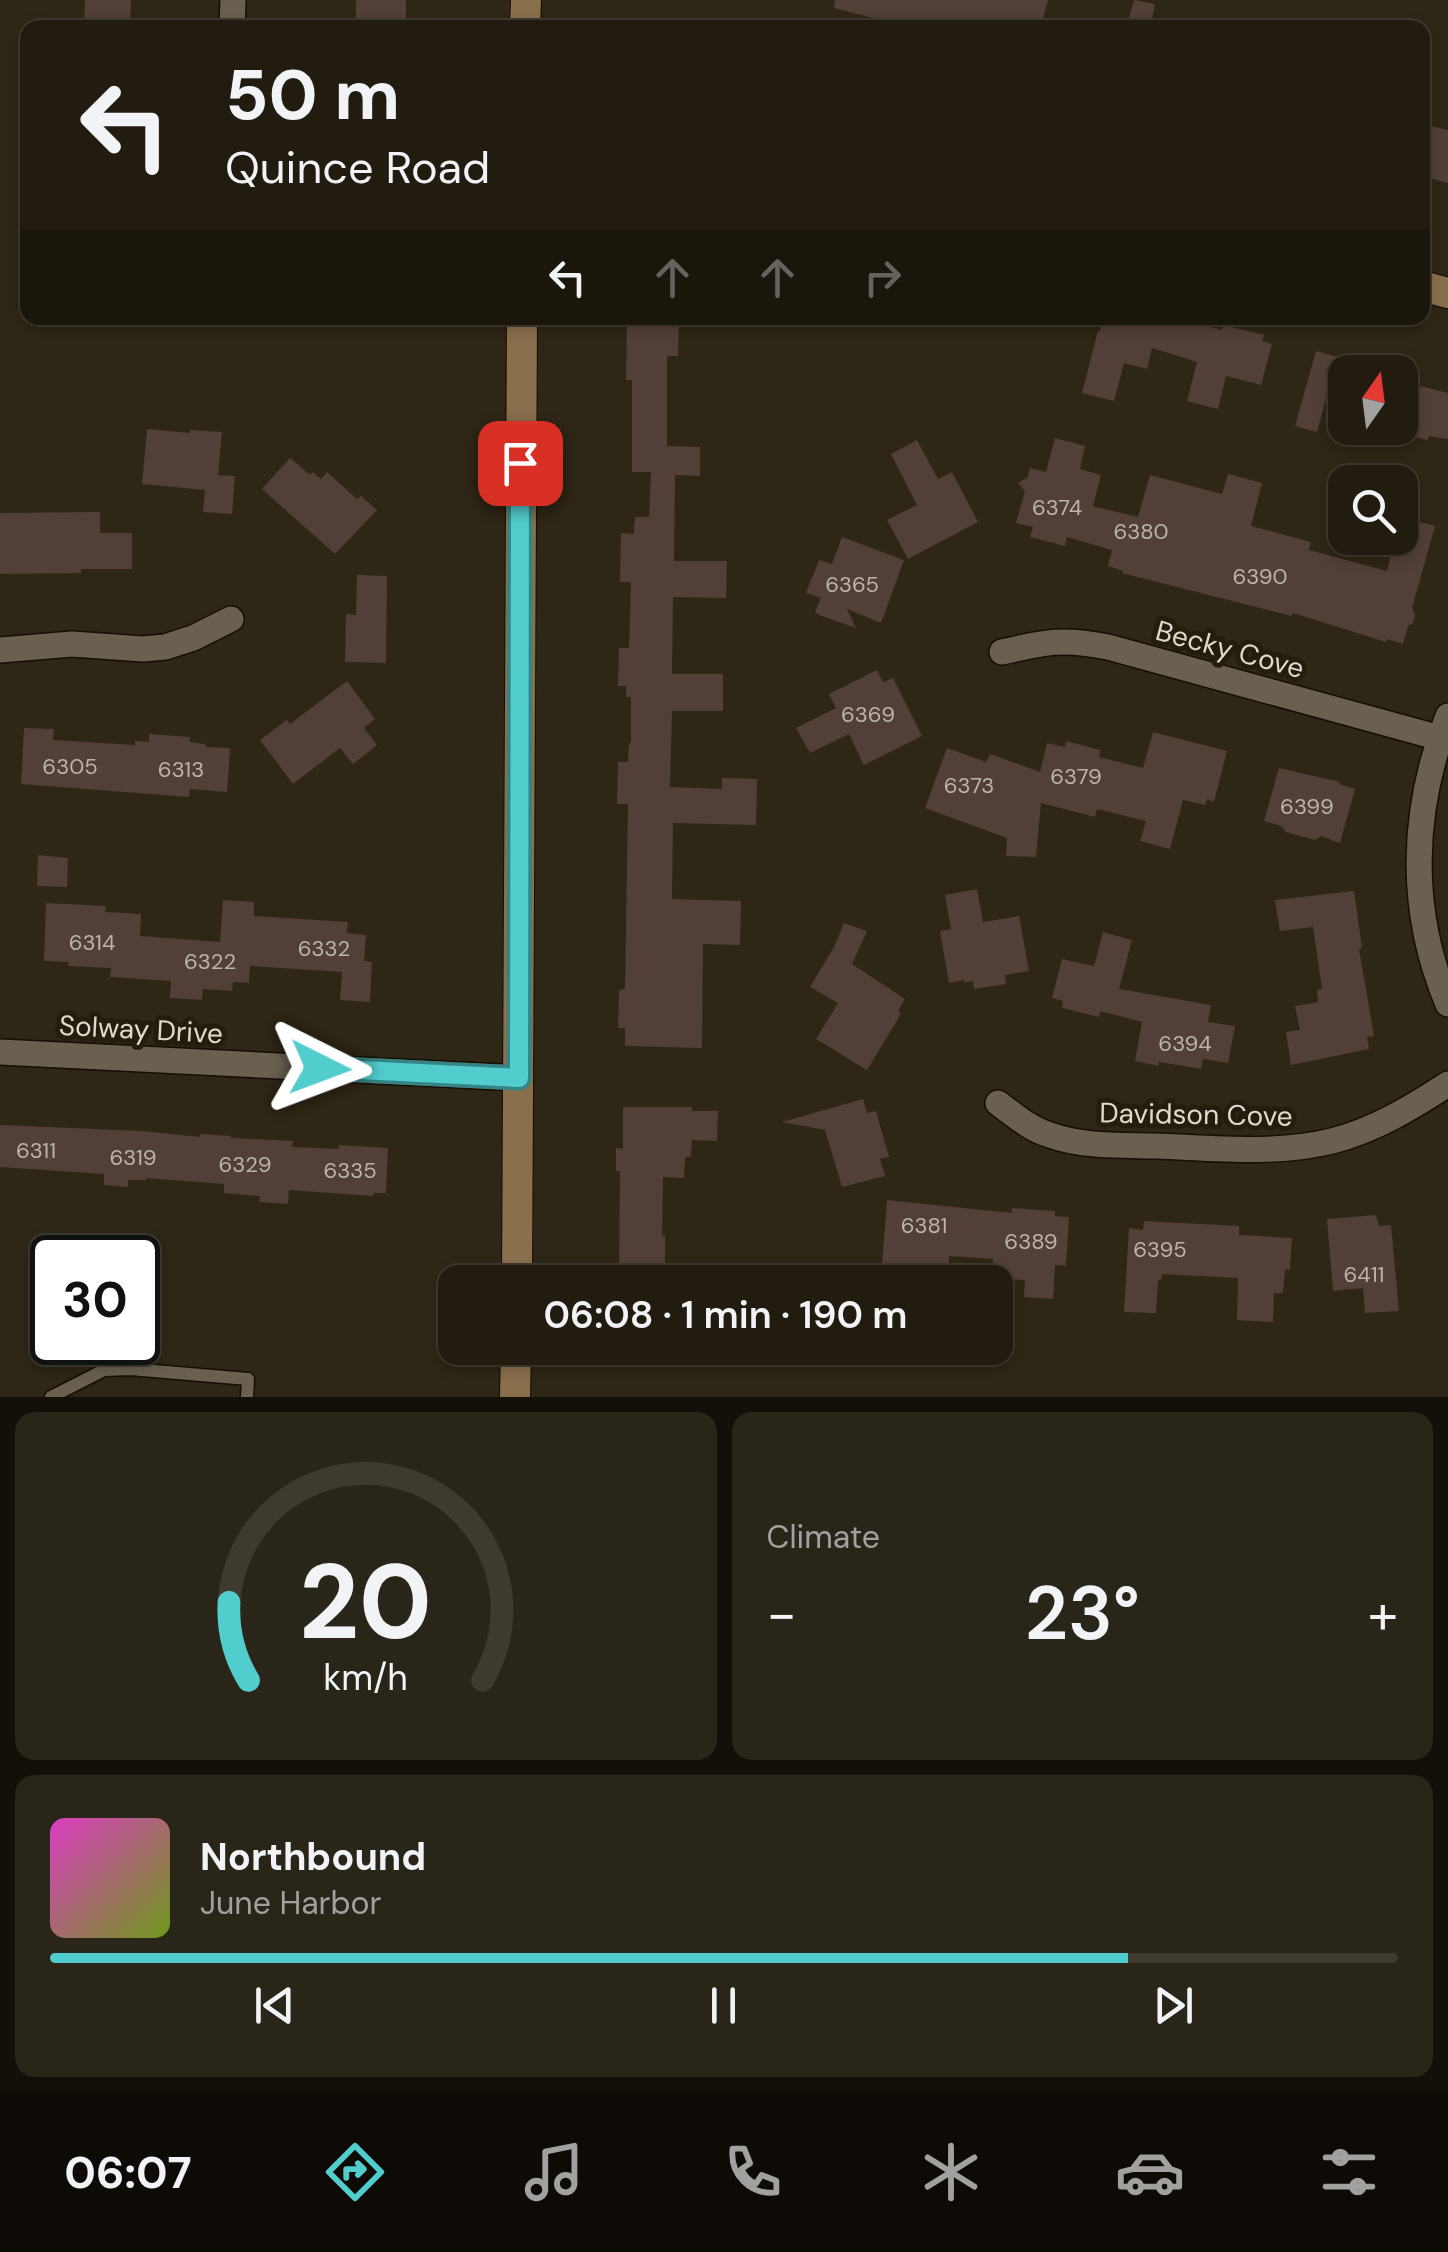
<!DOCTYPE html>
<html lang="en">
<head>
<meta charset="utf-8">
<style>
  body { margin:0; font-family:"DM Sans",sans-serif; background:#2a2519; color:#f1f3f6; height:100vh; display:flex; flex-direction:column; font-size:38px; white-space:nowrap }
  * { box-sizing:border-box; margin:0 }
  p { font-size:32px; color:#a2a19f }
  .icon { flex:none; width:55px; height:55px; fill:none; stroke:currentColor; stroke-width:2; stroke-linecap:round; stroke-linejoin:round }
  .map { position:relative; height:1397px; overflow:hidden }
  .drawer { display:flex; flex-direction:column; gap:15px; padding:15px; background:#130f09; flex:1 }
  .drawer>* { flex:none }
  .top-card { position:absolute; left:20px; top:20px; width:1410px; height:305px; border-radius:20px; box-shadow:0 5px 15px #0003,0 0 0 2px #3f3a30; background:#221c10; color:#f1f3f6; overflow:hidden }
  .needle { width:65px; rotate:14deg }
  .tools { position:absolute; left:1328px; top:355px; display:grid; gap:20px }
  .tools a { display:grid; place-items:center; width:90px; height:90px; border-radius:20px; background:#221c10; box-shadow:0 5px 15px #0003,0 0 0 2px #3f3a30; font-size:50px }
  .speed { position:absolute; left:30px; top:1235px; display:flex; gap:20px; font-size:50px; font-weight:700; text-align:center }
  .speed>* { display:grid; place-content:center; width:130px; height:130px; border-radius:50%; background:#221c10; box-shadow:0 5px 15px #0003,0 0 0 2px #3f3a30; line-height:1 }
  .speed .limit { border:5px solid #111; border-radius:15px; background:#fff; color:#111 }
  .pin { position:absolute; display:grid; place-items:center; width:85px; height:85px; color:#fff; margin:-42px; border-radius:20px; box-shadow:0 5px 15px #0006 }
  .me { position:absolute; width:110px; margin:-55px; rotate:93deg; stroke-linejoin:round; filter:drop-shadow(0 0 8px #0008) }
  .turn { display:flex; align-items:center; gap:35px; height:210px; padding:0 40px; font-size:45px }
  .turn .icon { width:130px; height:130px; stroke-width:2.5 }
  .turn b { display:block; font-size:70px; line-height:85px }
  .lanes { display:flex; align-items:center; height:95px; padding:0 40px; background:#0003; justify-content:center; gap:50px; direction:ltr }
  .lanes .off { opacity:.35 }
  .big { font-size:75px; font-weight:600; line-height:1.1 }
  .drawer .widget { flex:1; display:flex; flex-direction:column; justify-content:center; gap:15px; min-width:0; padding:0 35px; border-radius:20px; background:#2a2519 }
  .drawer .dial { align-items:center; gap:0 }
  .dial svg { height:260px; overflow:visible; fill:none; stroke:#3f3a30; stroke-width:7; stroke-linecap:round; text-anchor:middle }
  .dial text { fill:#f1f3f6; stroke:none }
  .song { display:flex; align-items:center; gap:30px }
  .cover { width:120px; height:120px; border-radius:15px; background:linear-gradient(135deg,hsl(310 70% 55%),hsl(80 70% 35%)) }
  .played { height:10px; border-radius:5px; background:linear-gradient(90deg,#52cdce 80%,#3f3a30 80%) }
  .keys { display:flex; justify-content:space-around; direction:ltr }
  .heat { display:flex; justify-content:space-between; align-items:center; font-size:55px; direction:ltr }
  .drawer .tiles { flex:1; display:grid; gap:15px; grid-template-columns:1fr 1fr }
  .widget:last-child { grid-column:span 2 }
  .trip { position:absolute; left:438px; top:1265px; width:575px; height:100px; border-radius:20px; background:#221c10; box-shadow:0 5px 15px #0003,0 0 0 2px #3f3a30; font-weight:600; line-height:100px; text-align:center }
  .tab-bar { display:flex; height:160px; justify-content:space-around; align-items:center; background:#0e0b06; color:#a2a19f }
  .tab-bar .icon { width:70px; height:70px }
  .tab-bar .on { color:#52cdce }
  .tab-bar b { font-size:45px; color:#f1f3f6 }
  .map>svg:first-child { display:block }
  .building { fill:#524038 }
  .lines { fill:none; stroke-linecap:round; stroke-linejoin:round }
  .lane-casing { stroke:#160e02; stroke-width:15 }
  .street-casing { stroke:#160e02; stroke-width:28 }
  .secondary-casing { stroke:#160e02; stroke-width:32 }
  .lane { stroke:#69604f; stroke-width:12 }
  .street { stroke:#69604f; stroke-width:25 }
  .secondary { stroke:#8a6f4d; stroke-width:30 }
  .route-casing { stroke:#358586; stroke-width:25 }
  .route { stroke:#52cdce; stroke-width:18 }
  .labels { text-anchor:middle; stroke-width:10; stroke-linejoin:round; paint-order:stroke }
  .number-label { font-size:22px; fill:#bcb3a9 }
  .street-label { font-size:28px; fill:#dfd9cf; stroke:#241c0d }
</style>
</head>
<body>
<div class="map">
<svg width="1448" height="1397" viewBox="0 0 1448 1397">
  <rect width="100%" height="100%" fill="#2e2616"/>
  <path class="building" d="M85,0H131L130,28H84Z
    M356,0H406V28H356Z
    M835,0H1048L1040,28H880L881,20L834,8Z
    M1134,0L1155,4L1150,28H1126Z
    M1422,124L1448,130V183L1422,176Z
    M627,318H679L678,356H667V446L700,447V476L675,475L674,561H727L726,598L673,597L672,674H723V711H672L670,787L722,789V778L757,779L756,825L673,823L672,899L741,901L740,945L703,944L702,1048L625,1046V1028H618L619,990L625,989L628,804H617L618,762H628L629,743H631V697H626V686H618L619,648H629L631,582H620L621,533L634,534L635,517H649L651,472H632V380H626Z
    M1104,318H1172L1222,330L1223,325L1264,335L1262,341L1272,344L1261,385L1226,376L1218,409L1187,401L1197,362L1152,348L1147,369L1124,363L1114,401L1082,393L1098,331H1100Z
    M1316,351L1345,359V402L1326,398L1317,432L1295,426Z
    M1417,385L1448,393V439L1429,436L1428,440L1404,435Z
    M147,429L190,433V430L222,432L218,475L235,476L232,514L203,512L205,490L142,484Z
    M1055,438L1085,446L1080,469L1101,475L1093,506L1138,517L1150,475L1222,494L1228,474L1262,483L1251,526L1311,542L1309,550L1387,571L1395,538H1400V517L1435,526L1412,608L1415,614L1413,623L1408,626L1403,644L1387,639L1386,642L1293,613L1292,616L1122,573L1123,571L1108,566L1112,550L1067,537L1065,546L1030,537L1033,527L1016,523L1025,491L1018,483L1028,477L1030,468L1046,472Z
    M917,440L938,479L952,472L978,522L908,559L887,520L917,505L891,454Z
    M290,458L310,475L313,472L321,479L327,472L357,499L361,496L377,510L335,554L262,489Z
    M100,512V533H132V569H81V573L0,574V513Z
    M842,537L904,560L881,623L847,609L856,628L819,615L815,612L821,598L806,593L819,560L832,564Z
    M357,575L387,576L386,663L345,662L346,614L356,615Z
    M877,670L883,682L893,678L922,736L864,765L849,734L810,753L796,728L836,708L829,694Z
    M347,681L375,719L364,728L377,745L353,764L340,748L293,784L260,740L287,720L290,724Z
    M24,728L54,729L53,740L135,745V741L149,742V734L190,737L189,742L205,744L206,747L230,748L227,792L190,789L189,797L21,784Z
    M1153,732L1227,751L1214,802L1207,799L1205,805L1183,800L1170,849L1140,841L1146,821L1097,809L1095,817L1041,803L1036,857L1006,856L1007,838L925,808L947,748L986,762L990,754L1040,772L1047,743L1065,747L1066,741L1100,750L1099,757L1143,768Z
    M1279,768L1340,782L1339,784L1355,789L1340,843L1321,836L1315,840L1286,832L1281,826L1264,821Z
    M38,855L68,858L67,887L37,886Z
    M977,889L983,922L1019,916L1029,971L1005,975L1006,984L974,989L973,981L965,983L964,980L949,983L940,931L951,929L945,895Z
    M1354,891L1362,948L1359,949L1374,1036L1367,1037L1369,1049L1291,1065L1286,1032L1300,1030L1295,1006L1318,1002L1317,990L1322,989L1313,927L1280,931L1275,900Z
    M223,900L254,902V916L348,922L347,933L366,935L364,961L372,962L370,1002L340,1000L342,972L250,966L249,983L233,982L232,991L203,989L202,1000L170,998L171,981L110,977L111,968L68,966L69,962L44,961L46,903L106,906L105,912L141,914L140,936L220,942Z
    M844,923L867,931L852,964L905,999L898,1011L901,1014L867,1070L816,1039L838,1003L810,987L834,947Z
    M1103,932L1132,940L1119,989L1211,1005L1208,1022L1235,1026L1228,1063L1203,1059L1201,1069L1159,1062L1158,1066L1135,1061L1142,1022L1100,1011L1099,1017L1062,1008L1063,1001L1052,998L1062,959L1094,966Z
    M863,1099L867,1113L876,1111L889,1157L880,1159L885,1176L842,1187L825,1130L782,1122Z
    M623,1107H692V1111H718L717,1141L692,1140L691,1157H685L684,1178L663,1177L662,1236L665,1235V1281L619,1280L620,1171H616V1148L623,1149Z
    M0,1125L142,1131L200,1137V1134L231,1136V1138L293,1141L292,1147L339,1149V1145L388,1148L386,1193H374L373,1196L289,1190L288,1204L259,1202L260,1196L224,1193V1184L146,1178V1180H128V1187L104,1185V1174L0,1167Z
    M887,1200L1012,1213V1208L1055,1211V1216L1069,1217L1066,1266L1055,1265L1053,1299L1024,1297L1025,1280L991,1278L993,1259L949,1256L947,1282H919L920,1268L882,1265Z
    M1376,1215L1379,1226L1391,1225L1399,1311L1365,1313L1363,1288L1333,1291L1327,1219Z
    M1144,1221L1239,1226V1235L1292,1238L1290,1270L1285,1269L1283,1293H1274L1273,1322L1237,1320L1238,1278L1162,1274L1161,1280H1158L1156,1313L1124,1312L1129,1228L1143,1230Z"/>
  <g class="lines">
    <defs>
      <path id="lane" d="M51,1397L104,1370L130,1369L248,1379L247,1397"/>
      <path id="street" d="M232,28L233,0
        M0,650L72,644L143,649L165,647L193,638L231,619
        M1002,652C1046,642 1062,638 1108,647L1440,738
        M1448,716C1411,811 1408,910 1448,1004
        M0,1052L519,1078
        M998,1103C1014,1115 1030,1129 1050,1135C1083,1147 1121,1145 1156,1146C1214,1148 1275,1155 1332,1141C1375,1130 1411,1108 1448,1084"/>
      <path id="secondary" d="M525,28L526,0
        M1422,286L1448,293
        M517,1282L522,318
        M515,1397L516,1348"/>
    </defs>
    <use href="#lane" class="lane-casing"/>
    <use href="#street" class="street-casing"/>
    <use href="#secondary" class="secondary-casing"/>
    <use href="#lane" class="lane"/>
    <use href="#street" class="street"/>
    <use href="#secondary" class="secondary"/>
  </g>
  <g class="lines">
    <defs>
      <path id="route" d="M320,1068L519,1078L520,463"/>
    </defs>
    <use href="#route" class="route-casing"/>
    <use href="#route" class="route"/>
  </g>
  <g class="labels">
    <g class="number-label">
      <text x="1057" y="515">6374</text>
      <text x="1141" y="539">6380</text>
      <text x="1260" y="584">6390</text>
      <text x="852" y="592">6365</text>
      <text x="868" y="722">6369</text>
      <text x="70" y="774">6305</text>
      <text x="181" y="777">6313</text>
      <text x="1076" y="784">6379</text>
      <text x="969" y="793">6373</text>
      <text x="1307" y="814">6399</text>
      <text x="92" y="950">6314</text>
      <text x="324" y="956">6332</text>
      <text x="210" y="969">6322</text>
      <text x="1185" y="1051">6394</text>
      <text x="36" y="1158">6311</text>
      <text x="133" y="1165">6319</text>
      <text x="245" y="1172">6329</text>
      <text x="350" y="1178">6335</text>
      <text x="924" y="1233">6381</text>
      <text x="1031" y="1249">6389</text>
      <text x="1160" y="1257">6395</text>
      <text x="1364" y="1282">6411</text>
    </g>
    <g class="street-label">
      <text transform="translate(1230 649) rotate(15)" y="10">Becky Cove</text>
      <text transform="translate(141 1029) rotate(3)" y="10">Solway Drive</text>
      <text transform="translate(1196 1114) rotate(1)" y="10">Davidson Cove</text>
    </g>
  </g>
</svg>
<div class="tools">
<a><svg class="needle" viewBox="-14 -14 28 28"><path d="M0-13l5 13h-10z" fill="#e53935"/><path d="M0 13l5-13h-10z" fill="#a2a19f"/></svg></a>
<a><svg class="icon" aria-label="search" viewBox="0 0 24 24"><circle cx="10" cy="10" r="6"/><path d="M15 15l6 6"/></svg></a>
</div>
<div class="speed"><div class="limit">30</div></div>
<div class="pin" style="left:520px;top:463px;background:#d93025"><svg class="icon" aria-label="arrive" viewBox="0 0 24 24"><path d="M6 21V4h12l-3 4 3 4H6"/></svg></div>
<svg class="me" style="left:320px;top:1068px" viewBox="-20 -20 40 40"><path d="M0-17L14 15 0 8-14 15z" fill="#52cdce" stroke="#fff" stroke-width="4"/></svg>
<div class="trip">06:08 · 1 min · 190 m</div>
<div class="top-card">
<div class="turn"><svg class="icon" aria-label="left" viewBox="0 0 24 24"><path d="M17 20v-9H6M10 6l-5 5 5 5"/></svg><div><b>50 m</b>Quince Road</div></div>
<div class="lanes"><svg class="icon" aria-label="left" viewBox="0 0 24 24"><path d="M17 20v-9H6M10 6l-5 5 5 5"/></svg><svg class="icon off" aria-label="ahead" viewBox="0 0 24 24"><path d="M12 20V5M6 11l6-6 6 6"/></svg><svg class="icon off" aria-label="ahead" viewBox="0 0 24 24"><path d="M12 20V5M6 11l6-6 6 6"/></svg><svg class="icon off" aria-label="right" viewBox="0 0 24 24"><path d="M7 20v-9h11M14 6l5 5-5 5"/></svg></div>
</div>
</div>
<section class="drawer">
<div class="tiles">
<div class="widget dial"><svg viewBox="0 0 100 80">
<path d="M14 69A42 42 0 1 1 86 69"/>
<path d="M14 69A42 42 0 0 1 8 45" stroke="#52cdce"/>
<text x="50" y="56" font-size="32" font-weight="700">20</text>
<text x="50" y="72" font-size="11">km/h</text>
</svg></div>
<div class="widget"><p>Climate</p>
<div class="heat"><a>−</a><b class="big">23°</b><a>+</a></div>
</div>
<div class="widget">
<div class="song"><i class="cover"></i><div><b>Northbound</b><p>June Harbor</p></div></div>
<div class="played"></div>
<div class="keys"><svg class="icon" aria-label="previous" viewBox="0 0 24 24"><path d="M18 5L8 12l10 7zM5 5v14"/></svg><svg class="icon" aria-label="pause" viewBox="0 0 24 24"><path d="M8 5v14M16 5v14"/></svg><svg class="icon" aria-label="next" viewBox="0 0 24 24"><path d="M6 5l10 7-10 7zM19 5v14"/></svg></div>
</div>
</div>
</section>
<nav class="tab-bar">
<b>06:07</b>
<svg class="icon on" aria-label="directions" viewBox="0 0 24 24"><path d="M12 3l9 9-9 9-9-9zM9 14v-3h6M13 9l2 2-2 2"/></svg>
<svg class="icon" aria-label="music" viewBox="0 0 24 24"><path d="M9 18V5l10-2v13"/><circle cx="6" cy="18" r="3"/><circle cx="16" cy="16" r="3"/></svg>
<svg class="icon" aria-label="phone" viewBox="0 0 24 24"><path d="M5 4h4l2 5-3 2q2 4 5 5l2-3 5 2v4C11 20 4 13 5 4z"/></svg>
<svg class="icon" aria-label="climate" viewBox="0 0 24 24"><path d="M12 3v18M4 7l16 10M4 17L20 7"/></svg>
<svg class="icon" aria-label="car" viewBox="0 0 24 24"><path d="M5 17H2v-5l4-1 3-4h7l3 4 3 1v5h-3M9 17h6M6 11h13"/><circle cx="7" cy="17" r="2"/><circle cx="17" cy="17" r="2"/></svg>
<svg class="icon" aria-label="filters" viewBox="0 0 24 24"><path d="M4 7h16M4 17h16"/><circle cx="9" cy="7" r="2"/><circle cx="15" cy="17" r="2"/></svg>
</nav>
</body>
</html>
